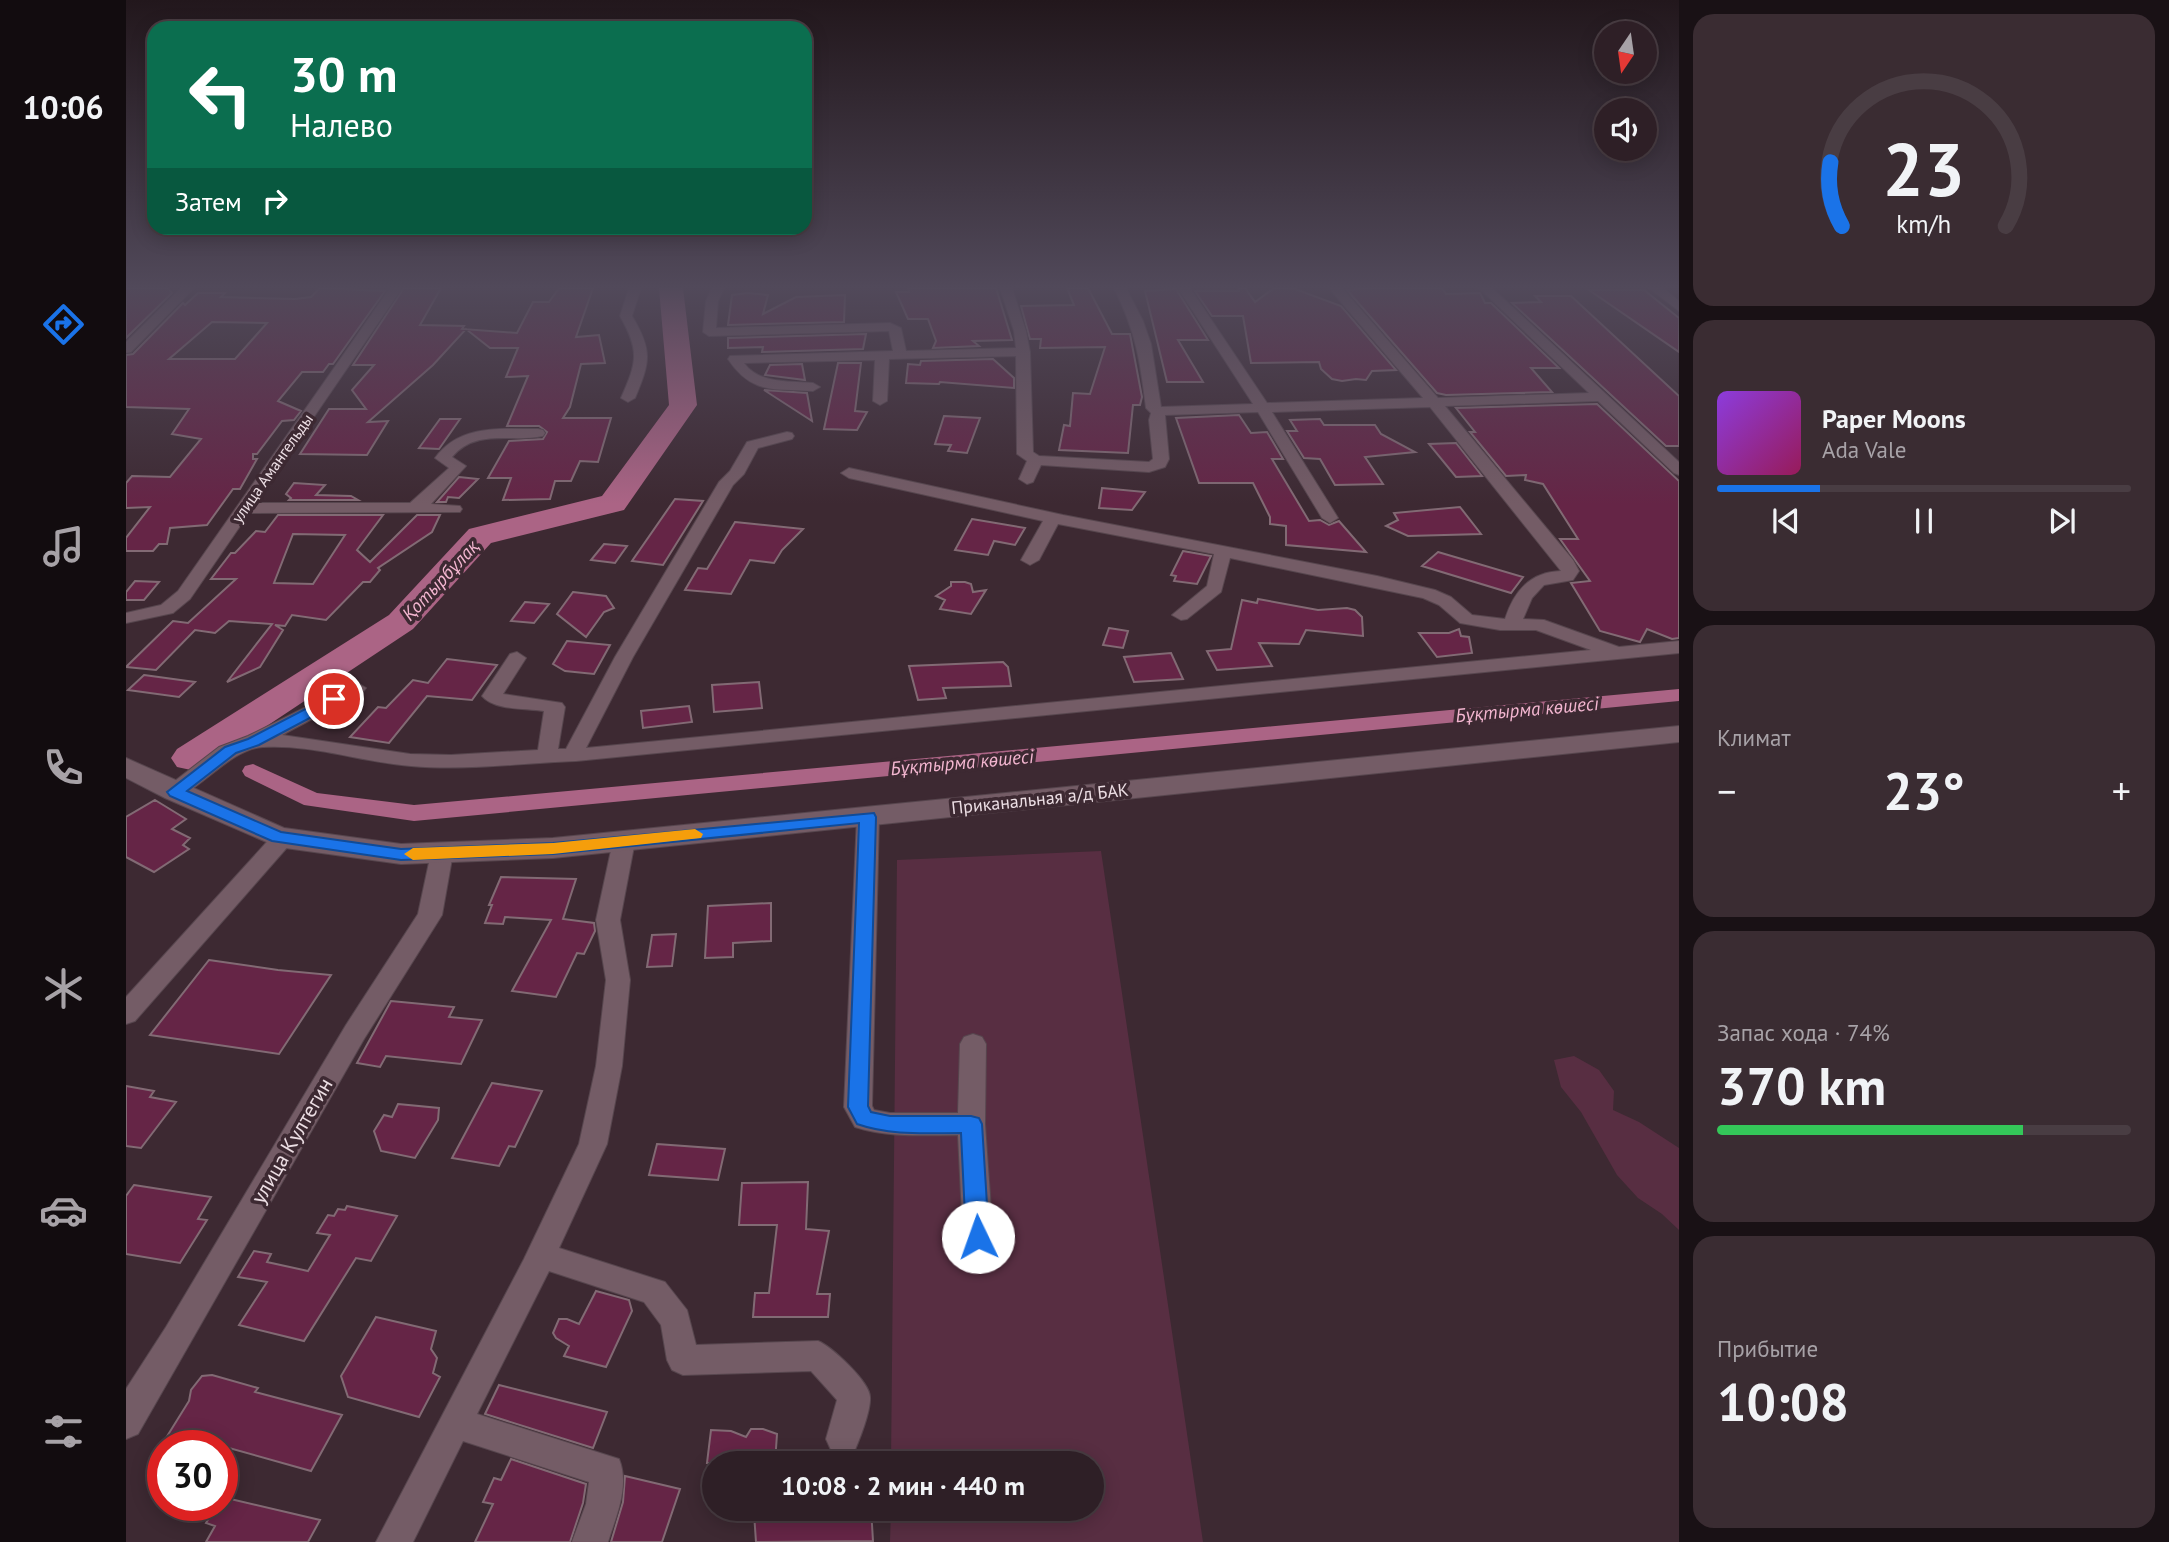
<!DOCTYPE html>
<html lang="ru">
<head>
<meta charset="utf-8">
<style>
  body { margin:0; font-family:"PT Sans",sans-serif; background:#3a2c32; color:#f1f3f6; height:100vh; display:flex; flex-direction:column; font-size:26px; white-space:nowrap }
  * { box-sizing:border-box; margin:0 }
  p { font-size:23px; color:#a7a2a7 }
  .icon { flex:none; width:38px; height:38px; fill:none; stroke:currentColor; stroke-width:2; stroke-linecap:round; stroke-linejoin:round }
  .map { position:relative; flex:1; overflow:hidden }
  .details { display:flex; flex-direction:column; gap:14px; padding:14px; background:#191115; width:490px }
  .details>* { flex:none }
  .banner { position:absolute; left:21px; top:21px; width:665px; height:214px; border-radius:21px; box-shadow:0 4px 18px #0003,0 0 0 2px #493d43; background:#0b6e4f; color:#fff; overflow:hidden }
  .needle { width:46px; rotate:193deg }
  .controls { position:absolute; left:1468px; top:21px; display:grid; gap:14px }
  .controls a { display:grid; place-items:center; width:63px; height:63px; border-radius:50%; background:#2e1f26; box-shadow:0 4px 18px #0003,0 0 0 2px #493d43; font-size:35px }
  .speed { position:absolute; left:21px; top:1430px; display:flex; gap:14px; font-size:35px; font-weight:700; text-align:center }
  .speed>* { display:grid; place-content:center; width:91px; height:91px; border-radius:50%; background:#2e1f26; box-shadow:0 4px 18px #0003,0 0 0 2px #493d43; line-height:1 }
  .speed .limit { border:10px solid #d22; background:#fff; color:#111 }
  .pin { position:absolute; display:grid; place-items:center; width:60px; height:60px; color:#fff; margin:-30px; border:4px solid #fff; border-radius:50%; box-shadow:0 2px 7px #0007 }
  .me { position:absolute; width:77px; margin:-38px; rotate:357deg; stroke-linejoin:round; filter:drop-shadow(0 0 5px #0008) }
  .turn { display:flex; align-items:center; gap:24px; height:147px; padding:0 28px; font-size:32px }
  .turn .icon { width:91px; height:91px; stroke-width:2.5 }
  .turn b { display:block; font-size:49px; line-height:60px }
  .then { display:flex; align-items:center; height:66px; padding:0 28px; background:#0003; gap:14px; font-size:26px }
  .big { font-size:52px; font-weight:700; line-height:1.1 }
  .details .widget { flex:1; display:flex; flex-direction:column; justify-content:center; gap:10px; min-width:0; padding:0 24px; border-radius:21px; background:#3a2c32 }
  .details .dial { align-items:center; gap:0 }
  .dial svg { height:182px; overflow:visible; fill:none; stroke:#493d43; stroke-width:7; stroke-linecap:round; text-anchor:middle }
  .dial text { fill:#f1f3f6; stroke:none }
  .song { display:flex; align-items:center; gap:21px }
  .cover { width:84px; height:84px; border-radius:10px; background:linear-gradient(135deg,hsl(270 70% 55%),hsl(330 70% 35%)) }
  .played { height:7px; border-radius:4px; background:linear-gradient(90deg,#1a73e8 25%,#493d43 25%) }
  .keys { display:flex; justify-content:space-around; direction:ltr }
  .heat { display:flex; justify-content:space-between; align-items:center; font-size:38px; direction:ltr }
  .charge { height:10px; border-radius:5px; background:linear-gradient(90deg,#34c759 74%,#493d43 0) }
  .trip { position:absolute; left:576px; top:1451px; width:402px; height:70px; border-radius:35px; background:#2e1f26; box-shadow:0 4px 18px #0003,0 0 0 2px #493d43; font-weight:700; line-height:70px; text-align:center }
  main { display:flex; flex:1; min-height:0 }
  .tabs { display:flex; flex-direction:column; width:126px; justify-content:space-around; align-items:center; background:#120c0f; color:#a7a2a7 }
  .tabs .icon { width:49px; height:49px }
  .tabs .selected { color:#1a73e8 }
  .tabs b { font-size:32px; color:#f1f3f6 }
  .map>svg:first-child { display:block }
  .green { fill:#582e42 }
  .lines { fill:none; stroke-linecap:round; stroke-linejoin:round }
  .canal { fill:#ab6485; fill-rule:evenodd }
  .river { fill:#ab6485; fill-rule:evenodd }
  .building { fill:#652546; stroke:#826a74; stroke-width:2; fill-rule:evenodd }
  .street-casing { stroke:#57464e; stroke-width:2 }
  .secondary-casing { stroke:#57464e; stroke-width:2 }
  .street { fill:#745c66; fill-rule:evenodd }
  .secondary { fill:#745c66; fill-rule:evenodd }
  .route { fill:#1a73e8; stroke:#114b97; stroke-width:2 }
  .slow { fill:#f59e0b }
  .labels { text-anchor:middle; stroke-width:7; stroke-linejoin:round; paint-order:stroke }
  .far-street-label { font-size:16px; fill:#ecdee4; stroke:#3d2932 }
  .street-label { font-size:18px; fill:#ecdee4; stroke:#3d2932 }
  .water-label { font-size:19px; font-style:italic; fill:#f3b6d0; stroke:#3d2932 }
  .near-street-label { font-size:21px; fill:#ecdee4; stroke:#3d2932 }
</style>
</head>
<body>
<main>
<nav class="tabs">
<b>10:06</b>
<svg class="icon selected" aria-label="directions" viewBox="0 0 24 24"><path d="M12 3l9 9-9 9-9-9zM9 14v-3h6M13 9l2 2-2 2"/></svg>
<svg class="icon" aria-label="music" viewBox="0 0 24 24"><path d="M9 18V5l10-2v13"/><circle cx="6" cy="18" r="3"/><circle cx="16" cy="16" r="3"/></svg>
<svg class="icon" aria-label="phone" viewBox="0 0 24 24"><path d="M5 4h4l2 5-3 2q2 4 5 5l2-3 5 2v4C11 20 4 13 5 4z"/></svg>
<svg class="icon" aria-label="climate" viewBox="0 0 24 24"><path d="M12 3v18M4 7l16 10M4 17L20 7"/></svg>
<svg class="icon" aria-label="car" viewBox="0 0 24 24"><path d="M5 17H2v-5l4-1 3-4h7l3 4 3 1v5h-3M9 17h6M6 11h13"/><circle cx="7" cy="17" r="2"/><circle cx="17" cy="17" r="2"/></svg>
<svg class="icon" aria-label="filters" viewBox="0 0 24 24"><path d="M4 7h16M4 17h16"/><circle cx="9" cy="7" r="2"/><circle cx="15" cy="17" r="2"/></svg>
</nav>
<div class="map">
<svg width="1553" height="1542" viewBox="0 0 1553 1542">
  <rect width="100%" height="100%" fill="#3d2932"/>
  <path class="green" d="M975,851L1077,1542H764L765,1509L966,1508V1463H765L771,860Z
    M1448,1056L1473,1070L1488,1091L1487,1110L1513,1122L1553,1148V1230L1536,1214L1512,1198L1491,1175L1455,1112L1435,1087L1428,1060Z"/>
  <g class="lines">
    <path class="canal" d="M1553,689V701L288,821L178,805L119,776L116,771L119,766L127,764L191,793L288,805Z"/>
    <path class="river" d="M533,288H557L571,405L498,510L365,543L287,629L79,767L65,770L51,767L45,758L51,749L263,615L343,529L476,496L543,405Z"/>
  </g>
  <path class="building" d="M0,288H42L46,293L0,338Z
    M194,288L259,291L207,364H203L197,372H176L152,401L175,411L168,420L156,421L131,454H127V459H131L114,489H107L81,525L44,528L41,544H33L27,551H0V538L24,507L0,508V483L6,476L44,477L75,439L46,434L63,409L0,407V355L7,354L57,303L59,305L72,293H99L95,297L169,299L185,297ZM86,322L141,323L109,359H43Z
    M278,288H315L294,325L338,326L336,329L391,333L407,302H423L433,288H467L450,337L473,335L479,363L455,364L444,407L437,418H485L472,462L454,461L445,481H429L424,499L377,500L385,478H362L383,441L417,439L421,432L413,426H381L402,376L380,377L392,348H364L340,329L307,365L242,422L262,421L241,455L174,454L203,409H240L226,390L248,365H227Z
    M782,288H870L886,340L847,341L853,346L807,348L810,341L802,319H782L770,292H783Z
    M941,288H962L986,334H1004L1016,397L1014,405H1007L1002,453L933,450L938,425L944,426L947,393L964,394L979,347L914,348L915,339H904L895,306L948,305Z
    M1113,288H1119L1129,302L1148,288H1158L1169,289L1215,306L1270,370L1246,371L1240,380L1230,379L1216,381L1206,379L1195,369L1193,362L1125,363L1117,316H1086L1069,291H1113Z
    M1247,288H1316L1320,294L1354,293L1359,303H1365L1433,368H1405L1426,392L1320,395L1311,393L1221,290Z
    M1050,289L1082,340H1052L1077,382H1041L1019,291Z
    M1463,290H1518L1553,318V352Z
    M621,293L642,295L637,314L670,297L719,295L718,322L602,325L606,295Z
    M1409,296H1445L1553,396V446H1540L1386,303L1415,302Z
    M740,334L737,349L636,352L637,347L602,348V338Z
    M867,359L888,378V388L814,382L813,384L780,383L782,364L794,365L795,361Z
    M712,363H735L729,411L741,412L731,430L698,429Z
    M676,364L679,380L639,375L644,365Z
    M638,390L681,393L686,421Z
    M1471,404L1553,481V638L1546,639L1521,629L1514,642L1474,631L1445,583L1464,581L1434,539H1452L1417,484L1399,480L1400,475L1380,476L1344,432H1349L1330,408Z
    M1113,415L1125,433L1141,432L1157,459H1146L1183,521L1194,520L1203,525L1213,521L1240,552L1160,545V526L1144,524V517L1127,483H1073L1050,418Z
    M818,416L854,418L841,453L822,451L825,445L809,444Z
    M314,419H334L313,449L293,448Z
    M1194,419L1198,425H1249L1255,434L1289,452L1239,457L1257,484L1209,485L1194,459L1178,458L1161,431H1171L1164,420Z
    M1330,443L1356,476L1330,477L1303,444Z
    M333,477L352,479L333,498L322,497L320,502H311Z
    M168,483L199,485L190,495L225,496L232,500H163L165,498L160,494Z
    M976,488L1019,492L1006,510L973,508Z
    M549,499L577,501L537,565L506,561Z
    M1334,507L1355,534L1282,536L1260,526L1272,520L1268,513Z
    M152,515H257L231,550L244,562L291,515H314L306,532L252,568L254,570L244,582H237L200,620L166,615L159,626L149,625L157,630L134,667L101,682L146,624L103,621L89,633L69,630L30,670L0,667L47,621L62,623L110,579H85L105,553H109L130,531L139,532ZM167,534L219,535L187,584L148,583Z
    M846,519L899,528L889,545L868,541L862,555L829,550Z
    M609,522L677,529L656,550L648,563L624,560L605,594L559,590L572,568L581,569Z
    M478,544L501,546L489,563L465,560Z
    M1057,551L1085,556L1071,584L1048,581L1050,576L1045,575Z
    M1312,552L1397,577L1385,593L1296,566Z
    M9,581L33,582L18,600H0V592Z
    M825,582H839L845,584L847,592L860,590L845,614L814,609L819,600L810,596L825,586Z
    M447,592L480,596L488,608L478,612L460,637L431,614Z
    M1132,599L1192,610L1221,608L1229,610L1236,617L1237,636L1180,630L1173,644L1133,643L1146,666L1091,670L1081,651L1105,649L1116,600L1131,603Z
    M399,602L423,604L408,623L385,621Z
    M983,628L1002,631L997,648L977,645Z
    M1333,629L1335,636L1343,637L1346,653L1311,657L1293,633H1323Z
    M441,641L484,645L468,674L439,671L427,664Z
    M1045,653L1057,679L1008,682L998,657Z
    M321,659L371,665L346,700L301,696L263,743L224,737L252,707L260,708L287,680L302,683Z
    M877,662L882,667L885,686L817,688L820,698L792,700L783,666Z
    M18,675L69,682L53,697L2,690Z
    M633,682L636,708L588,712L586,685Z
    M563,706L566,722L517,728L515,711Z
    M29,800L60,819L46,829L64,838L57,845L63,849L28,872L0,857V817Z
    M375,877L450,879L437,919L468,923L469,931L458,954L451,953L430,997L386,991L425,920L379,917L377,924L359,923L366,905H363Z
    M645,903V941L607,943V957L579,958L582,906Z
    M550,934L546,966L521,967L526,935Z
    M83,960L152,970L205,975L153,1054L24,1035Z
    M265,1001L328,1007L323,1017L356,1020L335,1064L260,1056L254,1067L231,1063Z
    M366,1083L416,1091L389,1147L383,1146L373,1166L326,1158Z
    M0,1086L28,1091L24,1097L50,1102L15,1148L0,1146Z
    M272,1104L313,1108L312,1120L289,1158L255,1151L248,1131L258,1115L266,1117Z
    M531,1144L599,1149L592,1180L523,1175Z
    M682,1182L680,1229L703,1231L691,1294H704L702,1317H627L629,1293H643L651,1225H613L616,1183Z
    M8,1185L85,1197L72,1219L81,1220L54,1263L0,1254V1196Z
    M221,1206L271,1216L245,1261L230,1258L178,1341L113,1325L141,1282L112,1277L128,1251L145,1254L141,1262L182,1271L204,1235L191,1233L202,1215L208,1216L212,1209L219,1210Z
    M470,1291L503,1300L506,1311L480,1367L438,1356L443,1346L430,1338L427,1333L433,1319H441L453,1324Z
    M250,1317L310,1331L305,1349L311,1358L307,1373L314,1377L293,1417L222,1397L215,1376Z
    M86,1375L132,1388L129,1392L216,1415L185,1471L96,1446H35L63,1401L65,1390L76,1376Z
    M373,1385L481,1412L467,1448L359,1414Z
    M625,1429H637L651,1434L649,1463H581L585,1430L605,1431L620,1437Z
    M385,1459L460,1484L457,1503L444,1542H349L367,1504L357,1502L368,1478L375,1480Z
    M499,1476L554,1489L536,1542H485L497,1502Z
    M96,1497L194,1520L182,1542H80L89,1526L80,1523L91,1505H96Z
    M669,1508H745L747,1541L630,1542L628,1513Z"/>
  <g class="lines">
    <defs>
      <path id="street" d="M55,288H68L5,352L0,353V342Z
        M264,288H276L129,503H284L323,468L309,458C334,424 374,429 412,429L417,430L419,433L417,436C386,443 350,428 326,457L340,466L305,504L334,506L336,509L334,512L123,513L64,599L47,613L0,623V613L35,605L52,591Z
        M503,288H515L506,316C527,351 524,362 509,398L502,402L495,398C511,362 514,351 494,316Z
        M586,288H598L592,301L590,328L764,323L775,328L780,351L890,348L888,331L874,288H886L900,331L904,352L907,452L913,456L1023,462L1027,459L1023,420L1025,413L1020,408C1014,360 1010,332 988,288H1000L1017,321L1025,344L1035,407L1127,404L1052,288H1064L1141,403L1297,398L1203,288H1216L1312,398L1463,393L1353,288H1366L1553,462V475L1548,473L1472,401L1319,406L1447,560L1453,571L1447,580L1418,585L1406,598L1397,619L1418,620L1493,647L1553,641V653L450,761C395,763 340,771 285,766C235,762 187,744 137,747C100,749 66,803 41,797L38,792L41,787L93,747L122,736L230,682L240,688L237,692L156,735L284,754L325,755L412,750L418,711C400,708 369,711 356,696L384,654L391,652L400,658L377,694L436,703L439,707L432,749H440L489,657L593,482L604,471L621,442L661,432L666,433L668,436L666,439L632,448L618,474L607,485L507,657L460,748L1465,650L1410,630H1374L1334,623L1313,605L1297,598L1104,558L1095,592L1061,619L1055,620L1046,615L1081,586L1088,554L932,524L913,560L904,565L895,560L917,521L723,478L715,473L723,468L937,515L1251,576L1309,590L1325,597L1346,615L1379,619C1388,591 1404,572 1435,571L1304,407L1146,412L1212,518L1204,523L1196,518L1132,412L1039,415L1043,459L1039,467L1023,472L915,465L907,482L901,484L893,479L901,461L891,454L890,356L763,359L761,401L754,405L747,401L749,360L618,363C633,384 663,381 687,383L694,387L687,391C648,388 626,395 602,359L604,356L767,351L763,331L583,336L577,332L580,301Z
        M1523,288H1537L1553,301V311Z
        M742,810L750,812L753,817L746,1106L748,1110L764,1113H832L834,1044L838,1037L847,1034L856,1037L860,1044L859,1124L867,1237L862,1246L852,1250L842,1246L837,1237L832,1135C797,1135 763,1138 729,1127L718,1107L731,817L734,812Z
        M157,831L165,833L168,838L165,843L9,1021L0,1024V997L149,833Z
        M498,834L506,836L509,841L494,920L504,980L496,1066L481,1144L433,1248L539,1282L561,1310L570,1345L692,1341C705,1346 744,1382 744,1397C745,1410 734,1438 729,1450L717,1455L705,1450L700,1439L711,1400L685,1371L557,1375L546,1370L541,1360L535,1325L518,1302L423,1271L351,1414L493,1459C504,1486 490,1516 482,1542H446L460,1504L463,1482L337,1441L287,1542H250L398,1259L453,1144L470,1066L480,980L470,920L487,841L490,836Z
        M316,846L324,848L327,853L316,915L238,1039L12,1434L0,1439V1389L40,1327L220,1025L292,914L305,853L308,848Z"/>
      <path id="secondary" d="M1553,726V742L427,858L275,864L152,847L39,798L0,778V758L158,828L275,844L427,838Z"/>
    </defs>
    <use href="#street" class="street-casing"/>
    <use href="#secondary" class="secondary-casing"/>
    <use href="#street" class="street"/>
    <use href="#secondary" class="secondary"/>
  </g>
  <linearGradient id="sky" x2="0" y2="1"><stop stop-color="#22171c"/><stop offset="0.57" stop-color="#51495a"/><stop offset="1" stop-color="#51495a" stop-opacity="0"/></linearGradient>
  <rect width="1553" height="504" fill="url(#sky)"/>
  <path class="route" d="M208,694L216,699L214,702L133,745L110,753L61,791L155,832L275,849L427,843L748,813L750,817L742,1106L745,1112L764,1116H845L853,1118L856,1124L863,1237L859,1244L852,1247L844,1244L840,1237L835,1133C800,1133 765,1136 731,1124L722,1107L733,823L427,854L275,860L146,841L44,796L41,792L99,747L122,739Z"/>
  <path class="slow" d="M569,829L577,834L575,838L427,854L287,860L278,854L287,848L427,843Z"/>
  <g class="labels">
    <g class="far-street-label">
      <text transform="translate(146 468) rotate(-55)" y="6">улица Амангельды</text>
    </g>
    <g class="street-label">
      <text transform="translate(914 799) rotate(-6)" y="6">Приканальная а/д БАК</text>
    </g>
    <g class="water-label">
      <text transform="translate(314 580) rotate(-47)" y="7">Қотырбұлақ</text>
      <text transform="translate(1401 709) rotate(-5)" y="7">Бұқтырма көшесі</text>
      <text transform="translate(836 762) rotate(-5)" y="7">Бұқтырма көшесі</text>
    </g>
    <g class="near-street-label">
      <text transform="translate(166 1141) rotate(-60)" y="7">улица Култегин</text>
    </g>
  </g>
</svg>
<div class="controls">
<a><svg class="needle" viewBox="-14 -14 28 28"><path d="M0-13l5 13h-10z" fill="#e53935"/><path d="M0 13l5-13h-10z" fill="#a7a2a7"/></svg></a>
<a><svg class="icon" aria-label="sound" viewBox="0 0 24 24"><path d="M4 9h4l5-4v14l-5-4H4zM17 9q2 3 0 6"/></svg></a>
</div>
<div class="speed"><div class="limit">30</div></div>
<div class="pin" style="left:208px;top:699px;background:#d93025"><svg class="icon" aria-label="arrive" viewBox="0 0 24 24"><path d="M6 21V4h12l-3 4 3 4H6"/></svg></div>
<svg class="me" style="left:852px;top:1237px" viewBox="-20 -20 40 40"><circle r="19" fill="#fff"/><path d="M0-13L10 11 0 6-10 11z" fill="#1a73e8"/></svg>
<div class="trip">10:08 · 2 мин · 440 m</div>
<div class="banner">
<div class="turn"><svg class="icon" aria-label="left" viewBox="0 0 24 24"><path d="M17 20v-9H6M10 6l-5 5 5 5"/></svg><div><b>30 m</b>Налево</div></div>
<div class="then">Затем<svg class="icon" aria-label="right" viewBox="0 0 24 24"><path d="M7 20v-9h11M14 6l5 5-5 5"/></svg></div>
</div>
</div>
<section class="details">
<div class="widget dial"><svg viewBox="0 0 100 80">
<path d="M14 69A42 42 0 1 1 86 69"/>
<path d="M14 69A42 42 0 0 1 9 41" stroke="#1a73e8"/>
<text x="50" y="56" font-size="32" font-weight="700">23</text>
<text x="50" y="72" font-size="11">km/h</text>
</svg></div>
<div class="widget">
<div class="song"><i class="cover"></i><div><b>Paper Moons</b><p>Ada Vale</p></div></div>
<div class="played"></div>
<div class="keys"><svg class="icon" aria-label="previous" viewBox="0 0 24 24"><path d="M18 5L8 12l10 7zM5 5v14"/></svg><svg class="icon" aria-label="pause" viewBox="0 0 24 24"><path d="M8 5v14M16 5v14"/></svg><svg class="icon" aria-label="next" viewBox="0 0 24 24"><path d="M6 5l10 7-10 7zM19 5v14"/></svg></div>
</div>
<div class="widget"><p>Климат</p>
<div class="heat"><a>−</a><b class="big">23°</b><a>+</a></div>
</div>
<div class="widget"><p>Запас хода · 74%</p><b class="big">370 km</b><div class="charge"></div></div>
<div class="widget"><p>Прибытие</p><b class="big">10:08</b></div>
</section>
</main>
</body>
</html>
